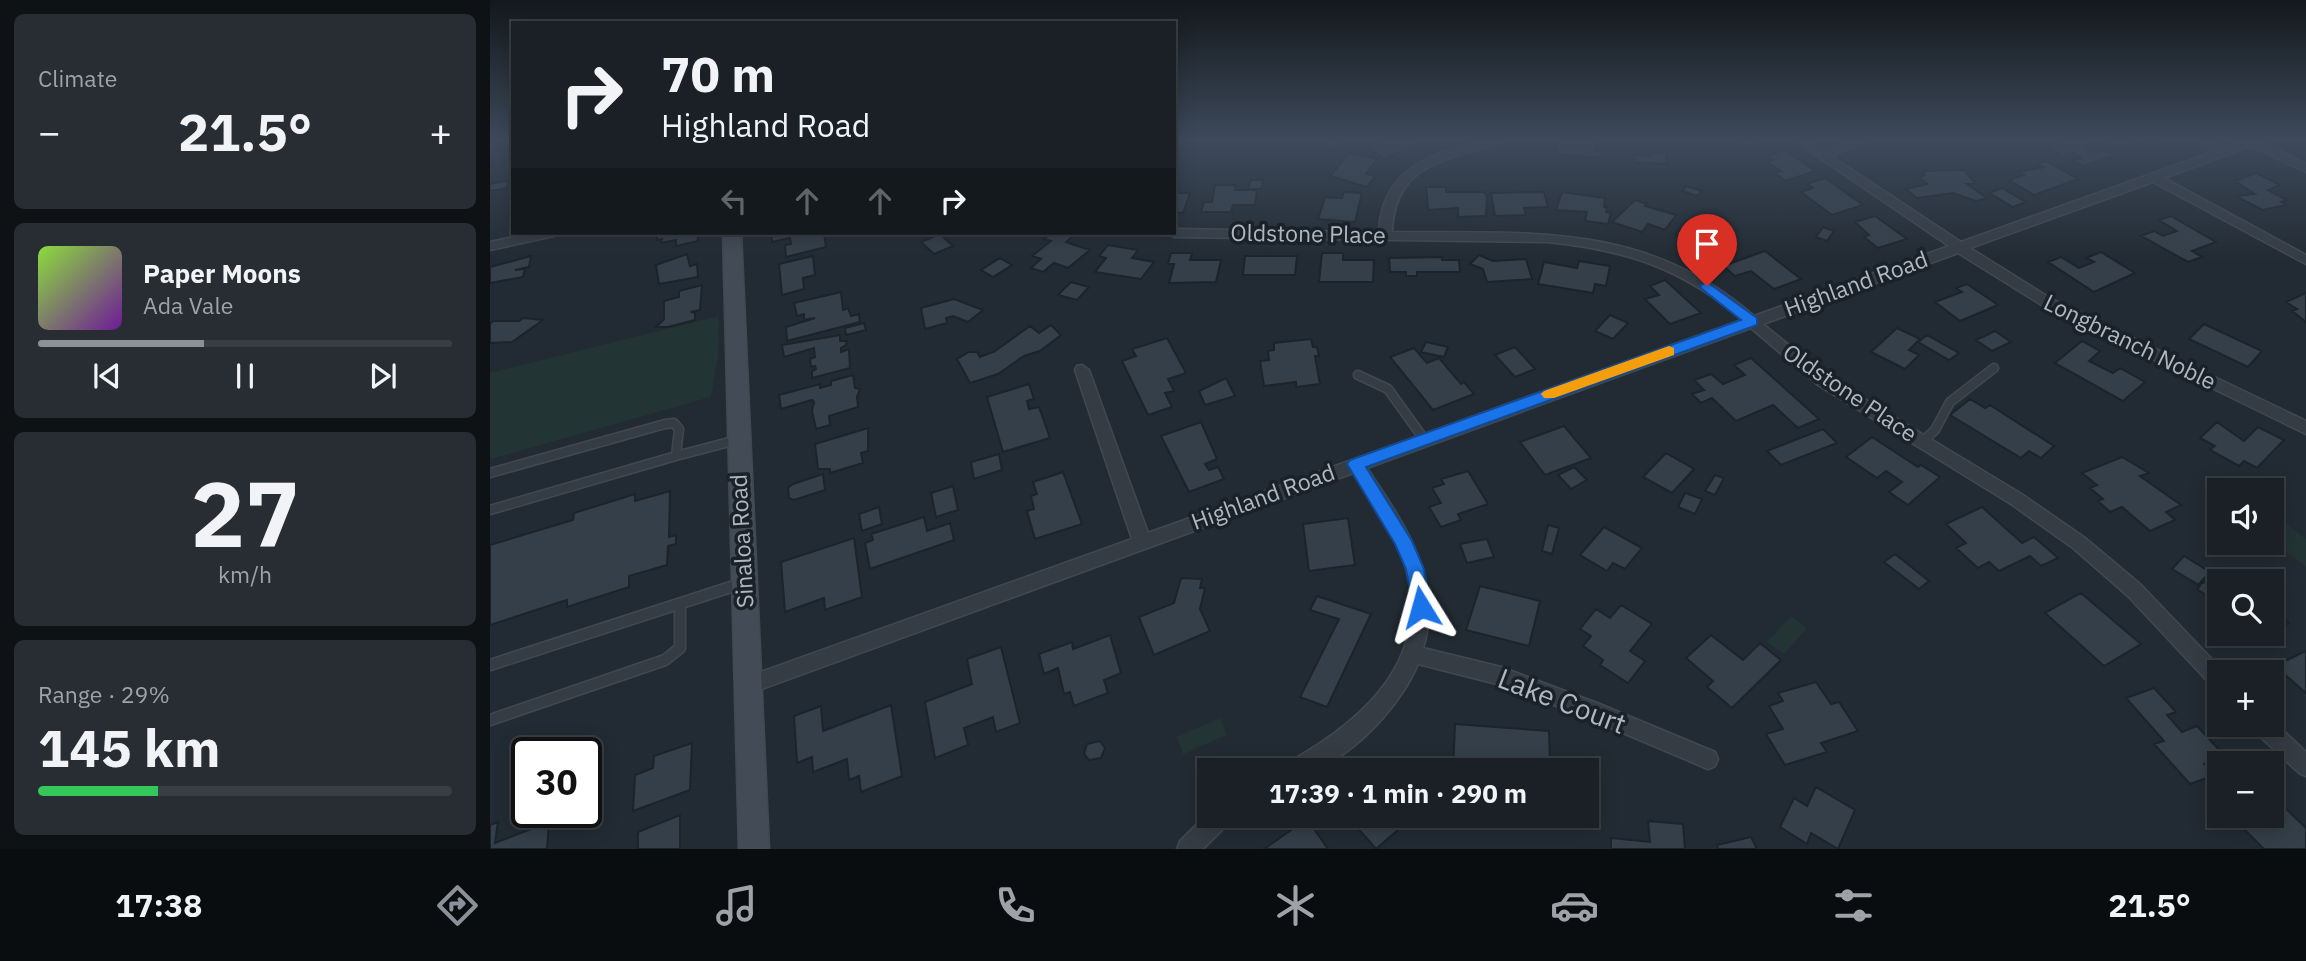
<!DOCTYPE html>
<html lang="en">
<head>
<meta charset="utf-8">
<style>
  body { margin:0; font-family:"IBM Plex Sans",sans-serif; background:#272d32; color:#f1f3f6; height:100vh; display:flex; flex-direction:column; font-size:26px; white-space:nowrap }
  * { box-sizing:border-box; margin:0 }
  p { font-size:23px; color:#9fa3a7 }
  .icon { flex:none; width:38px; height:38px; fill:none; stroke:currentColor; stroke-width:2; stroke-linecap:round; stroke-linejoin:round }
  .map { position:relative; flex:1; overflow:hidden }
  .sheet { display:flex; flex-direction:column; gap:14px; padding:14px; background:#0e1215; width:490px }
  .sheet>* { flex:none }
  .banner { position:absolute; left:21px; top:21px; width:665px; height:214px; border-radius:0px; box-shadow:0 4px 18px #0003,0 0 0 2px #383e43; background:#1a2026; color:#f1f3f6; overflow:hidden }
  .controls { position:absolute; left:1717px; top:478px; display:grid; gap:14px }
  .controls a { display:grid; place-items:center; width:77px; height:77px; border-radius:0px; background:#1a2026; box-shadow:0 4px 18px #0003,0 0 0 2px #383e43; font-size:35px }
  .speed { position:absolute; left:21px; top:737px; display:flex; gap:14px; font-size:35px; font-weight:700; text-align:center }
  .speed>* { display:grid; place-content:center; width:91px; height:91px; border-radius:50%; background:#1a2026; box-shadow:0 4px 18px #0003,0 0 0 2px #383e43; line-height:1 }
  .speed .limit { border:4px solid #111; border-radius:10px; background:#fff; color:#111 }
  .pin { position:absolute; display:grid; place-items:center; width:60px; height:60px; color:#fff; margin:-72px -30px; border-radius:50% 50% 50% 0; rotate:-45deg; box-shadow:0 0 7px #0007 }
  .pin .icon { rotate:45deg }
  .me { position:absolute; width:77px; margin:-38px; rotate:352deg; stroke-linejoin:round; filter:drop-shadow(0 0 5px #0008) }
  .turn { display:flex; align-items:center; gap:24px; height:147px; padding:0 35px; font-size:32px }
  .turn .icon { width:91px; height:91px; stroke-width:2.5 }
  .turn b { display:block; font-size:49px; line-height:60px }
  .lanes { display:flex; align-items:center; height:66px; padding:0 35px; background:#0003; justify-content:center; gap:35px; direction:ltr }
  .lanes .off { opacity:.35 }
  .big { font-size:52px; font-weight:700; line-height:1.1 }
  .sheet .widget { flex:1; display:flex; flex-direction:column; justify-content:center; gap:10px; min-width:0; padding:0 24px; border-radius:10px; background:#272d32 }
  .sheet .dial { align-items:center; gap:0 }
  .dial b { font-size:91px; line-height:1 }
  .song { display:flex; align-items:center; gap:21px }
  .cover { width:84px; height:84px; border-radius:10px; background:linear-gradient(135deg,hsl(90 70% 55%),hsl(280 70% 35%)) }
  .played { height:7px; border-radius:4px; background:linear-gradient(90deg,#8c9099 40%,#383e43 40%) }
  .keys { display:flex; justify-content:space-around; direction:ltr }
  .heat { display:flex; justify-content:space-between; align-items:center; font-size:38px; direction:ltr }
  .charge { height:10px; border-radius:5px; background:linear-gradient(90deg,#34c759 29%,#383e43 0) }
  .trip { position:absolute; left:707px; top:758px; width:402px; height:70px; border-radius:0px; background:#1a2026; box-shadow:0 4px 18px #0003,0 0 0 2px #383e43; font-weight:700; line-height:70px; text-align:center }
  .tabs { display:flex; height:112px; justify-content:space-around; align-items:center; background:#0a0d0f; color:#9fa3a7 }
  .tabs .icon { width:49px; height:49px }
  .tabs .current { color:#8c9099 }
  .tabs b { font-size:32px; color:#f1f3f6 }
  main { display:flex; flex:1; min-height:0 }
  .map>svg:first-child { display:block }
  .green { fill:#233434 }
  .building { fill:#343f49; stroke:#1c232a; stroke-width:2 }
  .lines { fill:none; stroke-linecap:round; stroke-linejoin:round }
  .lane-far2-casing { stroke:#414850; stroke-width:9 }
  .lane-far1-casing { stroke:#414850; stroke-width:11 }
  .lane-casing { stroke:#414850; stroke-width:13 }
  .street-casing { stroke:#414850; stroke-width:3 }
  .secondary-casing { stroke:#414850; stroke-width:3 }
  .lane-far2 { stroke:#353c44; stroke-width:6 }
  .lane-far1 { stroke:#353c44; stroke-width:8 }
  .lane { stroke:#353c44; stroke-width:10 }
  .street { fill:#353c44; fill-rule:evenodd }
  .secondary { fill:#434c56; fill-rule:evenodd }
  .route { fill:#1a73e8; stroke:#114b97; stroke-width:2 }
  .slow { fill:#f59e0b }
  .labels { text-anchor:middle; stroke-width:7; stroke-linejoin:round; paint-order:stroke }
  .street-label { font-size:23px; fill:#afb7c1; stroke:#1a2128 }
  .near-street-label { font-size:28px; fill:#afb7c1; stroke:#1a2128 }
</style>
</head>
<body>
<main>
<section class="sheet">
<div class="widget"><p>Climate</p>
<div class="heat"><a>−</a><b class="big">21.5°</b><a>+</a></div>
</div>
<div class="widget">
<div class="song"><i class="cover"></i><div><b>Paper Moons</b><p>Ada Vale</p></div></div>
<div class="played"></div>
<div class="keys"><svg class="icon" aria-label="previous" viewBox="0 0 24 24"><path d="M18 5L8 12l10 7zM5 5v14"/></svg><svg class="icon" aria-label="pause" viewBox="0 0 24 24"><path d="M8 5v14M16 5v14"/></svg><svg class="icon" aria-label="next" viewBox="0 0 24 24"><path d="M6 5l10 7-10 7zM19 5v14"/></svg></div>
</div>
<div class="widget dial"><b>27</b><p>km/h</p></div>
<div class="widget"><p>Range · 29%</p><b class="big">145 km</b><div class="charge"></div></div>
</section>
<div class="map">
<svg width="1816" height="849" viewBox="0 0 1816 849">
  <rect width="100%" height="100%" fill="#222b33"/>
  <path class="green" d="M229,316L228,355L221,397L0,459V373Z
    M1796,524L1816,539V567L1782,541V531Z
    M1301,616L1317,628L1294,654L1277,642Z
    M730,718L737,735L693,754L687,737Z"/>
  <path class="building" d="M841,141H847L856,145L845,151L833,145Z
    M892,141H929L932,143L894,159L877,147Z
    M1068,141H1105V150L1112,151V158L1066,154Z
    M1242,141H1272L1274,143L1253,149Z
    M1572,141H1599L1604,143L1594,147L1605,153L1615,149L1626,155L1593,166L1583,160L1591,158L1582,152L1572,156L1556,146Z
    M1613,141H1669L1668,147L1651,143L1622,148Z
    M1295,150L1325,171L1296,181L1285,173L1291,171L1277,162L1283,160L1277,156Z
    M1161,152L1176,153L1177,164L1144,162V155L1161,156Z
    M859,153L887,159L876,174L886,176L877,187L840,176Z
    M1556,161L1588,179L1544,195L1519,180L1534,175L1529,172L1554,167L1547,164Z
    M1474,170L1486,184H1477L1497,198L1486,201L1463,193L1427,198L1416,189L1437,184L1429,177L1435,175L1432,171Z
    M1766,173L1790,185L1778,190L1797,200L1791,202L1796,205L1773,210L1745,196L1765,194L1745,181Z
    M1335,178L1373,205L1342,215L1311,192L1323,188L1317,184Z
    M19,180L17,188L0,191V184Z
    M761,180H774L771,189H758Z
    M725,185H746L745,190H767L765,205H743L741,212H711L714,202H722Z
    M1196,186L1212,191L1207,196L1192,191Z
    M936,187H956V192H994L997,196L996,216L968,217V208L938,210Z
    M1512,188L1536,202L1523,207L1499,193Z
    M854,192L872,193L865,222L828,219L835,197L852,198Z
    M1054,192L1058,207L1034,208L1036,215L1005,216L1001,193Z
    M1072,192L1115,198L1114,207H1117L1116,212L1121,213L1118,224L1095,221L1097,212L1066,210Z
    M684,193H700L693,213L684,212Z
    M1145,200L1157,204L1155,206L1186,215L1175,230L1158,224L1152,232L1122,222Z
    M1385,216L1417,239L1388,248L1374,237L1379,235L1365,222Z
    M1681,216L1726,242L1702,251L1712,257L1698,262L1651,236L1664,231L1673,236L1687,231L1669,220Z
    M1204,219L1245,238L1221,257L1206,250L1211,246L1185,234Z
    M1333,227L1344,231L1337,241L1326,237Z
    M167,233H207L208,241L186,246V240L171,243L172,239L167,240Z
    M281,233H334L336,247L296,257L295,245L301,244L300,238L282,242Z
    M562,233L584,235L576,242L600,250L578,268L564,263L553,272L541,268L551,259L542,256L561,241L554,239Z
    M450,234L463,246L444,254L431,242Z
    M618,245L648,250L642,258L664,262L651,279L605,272L616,258L609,256Z
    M1275,251L1311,279L1284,289L1261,271L1245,276L1233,266Z
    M1611,252L1645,273L1604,292L1558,262L1571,257L1589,268L1604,262L1596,258Z
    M681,253H702L700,260H731L726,282L679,283L684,264H678Z
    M832,253H853V260H884L883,282H829Z
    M197,254L200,266L207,264L208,277L169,284L166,265Z
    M989,255L1003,261L1036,259L1042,279L997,282L993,269L980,264Z
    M41,256L39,267L25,270L35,269L33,277L0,283V267Z
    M323,256L325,275L313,278L314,289L292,295L289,264Z
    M755,256H807L805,275H753Z
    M952,257V260H969L970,272H927V276H916V272H900L899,258Z
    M510,258L522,265L503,277L491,270Z
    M1089,261L1120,266L1116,286L1105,284L1103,293L1048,284L1054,262L1087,268Z
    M1175,280L1211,313L1180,324L1155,299L1169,295L1160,286Z
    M581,282L599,287L587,300L568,295Z
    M1477,284L1508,305L1470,321L1445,302L1472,292L1466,288Z
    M212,285L210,310L201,312L205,313V320L178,327H166L174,319V301L189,297V291Z
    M351,292L353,310L358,308L361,316L369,314L370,322L297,341L296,327L325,318L314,320V314L307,316L304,303Z
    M1816,293V322L1802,311L1807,309L1796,302Z
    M464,299L493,310L478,322L463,316L456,318L457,323L435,329L431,308Z
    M1120,315L1138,323L1123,339L1105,331Z
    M33,318L53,320L22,342L0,343V324L3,321H29Z
    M374,323L376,330L356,335L355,328Z
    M1714,324L1772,351L1758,367L1699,339Z
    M561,325L571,335L550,351L534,356L508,374L480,383L467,359L479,352H487L490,357L505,351L540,326L549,333Z
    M1407,328L1430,339L1419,350L1429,355L1415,369L1381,352Z
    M1505,331L1521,342L1502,351L1486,340Z
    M350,335V341H357L356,345L351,348V352L359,349L360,368L322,378V371L326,369L325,366L321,367L320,359L325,357L324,348L294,357L292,345Z
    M1437,335L1469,353L1459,360L1428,342Z
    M677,338L696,373L678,379L684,391L675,393L682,407L658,415L632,361L646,356L642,349Z
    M821,339L823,347H827L829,356H825L830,384L806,387V382L774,386L770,361L779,360L778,351L784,350V343Z
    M1592,341L1610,351L1599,361L1623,373L1630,368L1655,382L1633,401L1565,363Z
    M936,342L958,347L954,357L931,352Z
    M1025,347L1045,369L1025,377L1005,355Z
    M924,348L937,363L949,358L971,384L974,382L984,394L943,410L900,357Z
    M1261,358L1329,419L1308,428L1283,405L1246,421L1222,398L1211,403L1202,394L1214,390L1204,380L1221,374L1233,384L1255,375L1244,365Z
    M363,375L365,388L370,389L367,397L368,407L339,416L340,425L326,429L322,411L324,402L322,400L291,409L289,395L330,384V388L341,385V381Z
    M736,378L745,396L715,405L709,391Z
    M539,384L544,399L537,401L539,409L549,407L560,438L513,452L497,397Z
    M1480,399L1495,408L1500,405L1564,446L1551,458L1539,451L1531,458L1460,415Z
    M711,422L727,459L715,464L719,470L728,467L734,479L699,492L671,436Z
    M1727,422L1754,441L1768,427L1794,440L1767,468L1754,461L1749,466L1720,450L1725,446L1710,438Z
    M1074,426L1101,458L1055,475L1030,442Z
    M378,428V451L371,453L373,463L340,473V469H328L325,444Z
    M1333,429L1347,443L1291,465L1277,451Z
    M1382,437L1428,467L1431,465L1450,477L1418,505L1399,492L1412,482L1396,471L1387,478L1356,457Z
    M1176,453L1204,469L1182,493L1153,477Z
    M509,454L512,470L484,479L481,462Z
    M1632,457L1659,473L1650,476L1691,505L1676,512L1685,520L1660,531L1632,507L1620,512L1608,501L1613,499L1600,488L1607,485L1592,473Z
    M1084,467L1097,480L1081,489L1068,475Z
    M978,471L998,504L968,514L971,520L951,527L939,507L951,503L942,488L954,484L951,479Z
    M573,472L592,524L545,539L537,511L544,509L541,496L547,494L543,482Z
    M333,474L335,490L304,500L299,498L298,488L303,484Z
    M1225,475L1234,478L1225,495L1215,491Z
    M463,486L468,510L446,517L441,493Z
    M180,491L179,537L186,535V544L178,546L177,565L139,576V587L77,607V600L0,625V545L83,520L84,513L145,494V501Z
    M1195,493L1212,499L1205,514L1188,507Z
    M389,507L392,524L372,531L369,514Z
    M1492,507L1532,543L1544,537L1568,558L1551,566L1540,556L1509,571L1499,562L1488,568L1466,548L1476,543L1456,524Z
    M434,517L437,531L460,523L464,540L380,569L375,543L383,540L381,534Z
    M858,518L865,565L819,571L813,524Z
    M1058,525L1069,528L1062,554L1052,551Z
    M1114,527L1152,548L1135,569L1123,563L1117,571L1090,555Z
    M364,538L372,597L335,610L334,598L295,612L291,562Z
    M997,539L1004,557L977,563L970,544Z
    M1405,554L1439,581L1429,589L1394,562Z
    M1694,556L1720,572L1708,585L1745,569L1759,581H1729V604L1707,589L1710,586L1682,569Z
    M691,578L712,579L710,588H715L710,609L720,631L664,655L649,617L684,603Z
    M990,586L1050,601L1039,646L976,630Z
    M1591,593L1651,644L1614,666L1555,613Z
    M827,596L881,614L837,707L810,697L849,619L820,610Z
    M1131,605L1162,624L1140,651L1155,661L1138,683L1110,665L1113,660L1093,646L1101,636L1090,629L1106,609L1120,618Z
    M1782,608L1799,623L1782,631Z
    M620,635L631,673L614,680L618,693L584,706L580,692L574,694L568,668L554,674L549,654L582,642L583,649Z
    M1221,635L1253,660L1270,643L1291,660L1242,708L1217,687L1223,681L1196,658Z
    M511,647L530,723L506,732L503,717L474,728L478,745L445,758L435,702L482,684L477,659Z
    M1816,651V693L1785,666Z
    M1326,682L1341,704L1349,702L1368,731L1331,743L1337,752L1295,765L1276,734L1293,729L1279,706L1293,701L1288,693Z
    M1664,688L1686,712L1677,715L1692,732L1707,726L1735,756L1714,764L1725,775L1700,784L1664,744L1674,741L1636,698Z
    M401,705L412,776L371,792L369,776L359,780L357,759L323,772L322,757L307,763L304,716L331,706L333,731Z
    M965,724L1059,731L1060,762L1017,759V770H963Z
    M610,741L615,748L611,758L599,760L594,754L597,744Z
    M202,743L200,790L143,811L145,775L163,768L164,756Z
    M1326,787L1365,810L1348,849L1321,833L1317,844L1290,827L1304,798L1317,806Z
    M1789,802L1816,828V849H1774L1750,825L1766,816H1782V806Z
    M190,815V849H148V832Z
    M857,816H924L886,849Z
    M817,819L838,849H774Z
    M1158,821L1193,824L1195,849H1121V838L1160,842Z
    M8,822L5,843L59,822L57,849H0V825Z
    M1261,837L1267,849H1228L1227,845Z"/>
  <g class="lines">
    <defs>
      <path id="lane-far2" d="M1711,141L1736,151"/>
      <path id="lane-far1" d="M868,375L898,389L934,439
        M1432,442L1445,430L1460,402L1504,368
        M0,473L175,424L184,423L189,429L186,456L247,440
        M0,510L186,456"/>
      <path id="lane" d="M0,665L250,584
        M0,720L175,660L190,648V605"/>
      <path id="street" d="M995,141H1016C1008,147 995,148 984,151C936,163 904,178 902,232C1038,234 1154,220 1264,316L1459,246L1305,141H1319L1333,151L1361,141H1378L1341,156L1471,242L1753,141H1770L1816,164V172L1761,146L1674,178L1816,255V264L1663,182L1480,248L1560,298L1816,421V434L1550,304L1468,253L1273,324L1338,377L1533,495L1595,538L1651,585L1734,672H1729V689L1722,686L1638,596L1583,548L1521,504L1328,385L1261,328L877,468C913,522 955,580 933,648L1011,667L1107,703L1225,752L1228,759L1225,766L1218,769L1093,716L1011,685L928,664C911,704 868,752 826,769C817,772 803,770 794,770L797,763C875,720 948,655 912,556C901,526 880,500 863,473L258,694L251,691L248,685L251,679L642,539L585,370L587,366L592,365L599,370L658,533L1252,320C1193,268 1135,250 1058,242L684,237L678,233H684V229L889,232C892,168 941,153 995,141Z
        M43,233H65L64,236L0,250V242Z
        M1782,720L1816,752V776L1809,773L1764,731L1761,724H1782Z
        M719,812V816H741L738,824L713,849H687L690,841Z"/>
      <path id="secondary" d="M233,233H251L279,849H249Z"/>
    </defs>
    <use href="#lane-far2" class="lane-far2-casing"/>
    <use href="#lane-far1" class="lane-far1-casing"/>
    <use href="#lane" class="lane-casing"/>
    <use href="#street" class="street-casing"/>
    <use href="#secondary" class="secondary-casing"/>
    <use href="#lane-far2" class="lane-far2"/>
    <use href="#lane-far1" class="lane-far1"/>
    <use href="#lane" class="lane"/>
    <use href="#street" class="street"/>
    <use href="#secondary" class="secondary"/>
  </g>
  <linearGradient id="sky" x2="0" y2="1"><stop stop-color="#13181c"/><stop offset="0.54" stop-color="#3e4a5b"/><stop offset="1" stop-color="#3e4a5b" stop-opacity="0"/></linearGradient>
  <rect width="1816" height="260" fill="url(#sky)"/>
  <path class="route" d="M1217,282L1267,318V325L876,467L922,541L934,569L940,607L937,613H924L916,569L905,544L857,464L860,460L1251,320L1212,289L1210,286Z"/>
  <path class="slow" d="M1179,346L1184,348V355L1064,398H1054L1051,394L1054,391Z"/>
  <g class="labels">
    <g class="street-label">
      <text transform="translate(818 234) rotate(1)" y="8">Oldstone Place</text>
      <text transform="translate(1366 284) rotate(-20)" y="8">Highland Road</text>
      <text transform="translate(1640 342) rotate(26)" y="8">Longbranch Noble</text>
      <text transform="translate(1360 393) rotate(34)" y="8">Oldstone Place</text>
      <text transform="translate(773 497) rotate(-20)" y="8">Highland Road</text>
      <text transform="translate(252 541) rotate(-93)" y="8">Sinaloa Road</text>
    </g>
    <g class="near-street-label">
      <text transform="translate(1072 701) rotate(21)" y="10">Lake Court</text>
    </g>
  </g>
</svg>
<div class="controls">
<a><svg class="icon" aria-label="sound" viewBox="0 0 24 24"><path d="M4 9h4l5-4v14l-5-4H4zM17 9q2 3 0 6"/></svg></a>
<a><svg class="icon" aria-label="search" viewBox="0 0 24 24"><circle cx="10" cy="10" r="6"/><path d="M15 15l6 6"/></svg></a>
<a>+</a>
<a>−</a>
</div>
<div class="speed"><div class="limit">30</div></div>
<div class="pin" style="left:1217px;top:286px;background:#d93025"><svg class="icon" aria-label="arrive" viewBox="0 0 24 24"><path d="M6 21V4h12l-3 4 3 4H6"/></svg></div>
<svg class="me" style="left:931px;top:607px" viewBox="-20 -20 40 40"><path d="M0-17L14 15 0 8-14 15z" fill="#1a73e8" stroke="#fff" stroke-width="4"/></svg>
<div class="trip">17:39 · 1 min · 290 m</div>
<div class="banner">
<div class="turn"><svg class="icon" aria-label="right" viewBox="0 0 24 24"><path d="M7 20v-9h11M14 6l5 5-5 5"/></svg><div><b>70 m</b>Highland Road</div></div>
<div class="lanes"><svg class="icon off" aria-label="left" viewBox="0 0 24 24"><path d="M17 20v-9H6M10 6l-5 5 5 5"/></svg><svg class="icon off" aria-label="ahead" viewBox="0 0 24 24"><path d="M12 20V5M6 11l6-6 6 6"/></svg><svg class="icon off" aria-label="ahead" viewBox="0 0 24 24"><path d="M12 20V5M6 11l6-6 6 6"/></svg><svg class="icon" aria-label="right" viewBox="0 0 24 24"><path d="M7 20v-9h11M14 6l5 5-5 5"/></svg></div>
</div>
</div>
</main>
<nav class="tabs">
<b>17:38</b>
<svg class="icon current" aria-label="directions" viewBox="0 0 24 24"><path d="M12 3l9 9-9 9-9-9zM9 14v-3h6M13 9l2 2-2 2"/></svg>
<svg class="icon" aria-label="music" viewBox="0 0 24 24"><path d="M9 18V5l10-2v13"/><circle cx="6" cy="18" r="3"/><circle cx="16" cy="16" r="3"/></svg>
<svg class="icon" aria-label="phone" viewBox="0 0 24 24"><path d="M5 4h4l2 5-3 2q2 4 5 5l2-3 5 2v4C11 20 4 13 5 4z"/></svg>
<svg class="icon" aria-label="climate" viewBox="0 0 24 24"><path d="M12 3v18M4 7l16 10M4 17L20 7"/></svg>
<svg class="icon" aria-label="car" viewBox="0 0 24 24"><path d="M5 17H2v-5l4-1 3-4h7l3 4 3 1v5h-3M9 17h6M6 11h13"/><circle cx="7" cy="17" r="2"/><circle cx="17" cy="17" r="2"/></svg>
<svg class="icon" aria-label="filters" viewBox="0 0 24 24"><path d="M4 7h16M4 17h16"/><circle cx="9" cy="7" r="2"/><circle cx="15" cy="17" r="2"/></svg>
<b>21.5°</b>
</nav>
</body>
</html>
